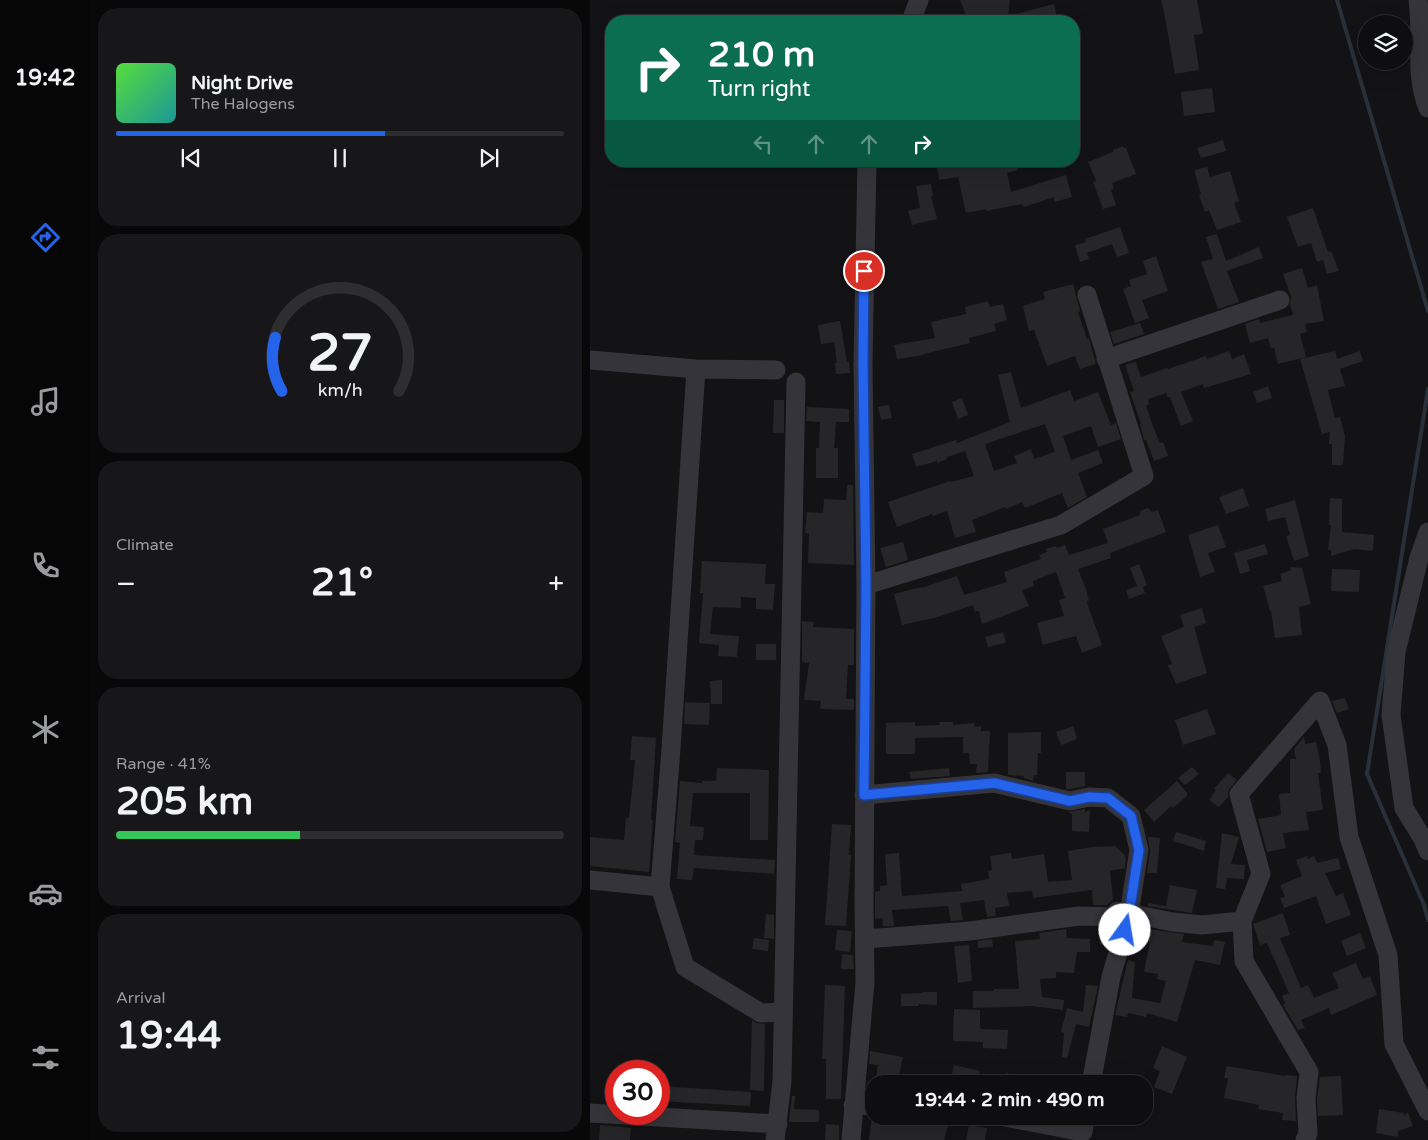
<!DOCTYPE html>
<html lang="en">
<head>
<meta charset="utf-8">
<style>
  body { margin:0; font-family:"Varela Round",sans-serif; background:#171719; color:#f1f3f6; height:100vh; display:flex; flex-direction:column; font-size:19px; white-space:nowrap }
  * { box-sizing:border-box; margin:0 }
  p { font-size:16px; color:#9b9c9f }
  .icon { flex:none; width:28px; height:28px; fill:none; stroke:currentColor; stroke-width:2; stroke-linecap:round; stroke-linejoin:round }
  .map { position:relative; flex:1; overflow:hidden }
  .drawer { display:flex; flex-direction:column; gap:8px; padding:8px; background:#080809; width:500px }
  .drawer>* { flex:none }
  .top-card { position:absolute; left:15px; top:15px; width:475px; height:152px; border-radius:20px; box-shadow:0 5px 20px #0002,0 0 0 1px #2e2e30; background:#0b6e4f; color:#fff; overflow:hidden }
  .tools { position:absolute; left:768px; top:15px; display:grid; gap:10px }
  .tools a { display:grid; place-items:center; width:55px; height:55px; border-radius:50%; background:#0e0e10; box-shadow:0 5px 20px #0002,0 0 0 1px #2e2e30; font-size:25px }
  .speed { position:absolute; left:15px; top:1060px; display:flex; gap:10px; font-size:25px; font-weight:700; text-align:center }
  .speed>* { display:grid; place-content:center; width:65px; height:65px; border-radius:50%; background:#0e0e10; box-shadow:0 5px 20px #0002,0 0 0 1px #2e2e30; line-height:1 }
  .speed .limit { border:8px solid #d22; background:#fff; color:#111 }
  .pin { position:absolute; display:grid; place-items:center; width:42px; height:42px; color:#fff; margin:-21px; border:2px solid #fff; border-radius:50%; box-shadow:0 1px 5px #0007 }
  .me { position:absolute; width:55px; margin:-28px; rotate:13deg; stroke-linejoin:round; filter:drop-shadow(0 0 4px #0008) }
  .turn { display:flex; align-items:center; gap:18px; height:105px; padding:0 20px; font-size:22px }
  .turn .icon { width:65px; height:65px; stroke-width:2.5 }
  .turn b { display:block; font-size:35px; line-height:42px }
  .lanes { display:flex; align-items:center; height:48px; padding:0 20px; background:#0003; justify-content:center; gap:25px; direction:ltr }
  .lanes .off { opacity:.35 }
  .big { font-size:38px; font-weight:800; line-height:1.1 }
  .drawer .tile { flex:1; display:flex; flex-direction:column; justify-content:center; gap:8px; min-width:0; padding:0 18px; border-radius:20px; background:#171719 }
  .drawer .dial { align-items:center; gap:0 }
  .dial svg { height:130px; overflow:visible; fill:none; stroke:#2e2e30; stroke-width:7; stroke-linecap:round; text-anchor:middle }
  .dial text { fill:#f1f3f6; stroke:none }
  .song { display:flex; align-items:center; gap:15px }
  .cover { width:60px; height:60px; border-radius:8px; background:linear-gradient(135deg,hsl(110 70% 55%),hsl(180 70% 35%)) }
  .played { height:5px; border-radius:2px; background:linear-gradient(90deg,#2563eb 60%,#2e2e30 60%) }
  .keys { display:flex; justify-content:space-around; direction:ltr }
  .heat { display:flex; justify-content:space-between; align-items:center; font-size:28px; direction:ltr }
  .charge { height:8px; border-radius:4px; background:linear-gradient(90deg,#34c759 41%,#2e2e30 0) }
  .trip { position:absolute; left:275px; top:1075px; width:288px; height:50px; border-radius:20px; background:#0e0e10; box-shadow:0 5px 20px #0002,0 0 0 1px #2e2e30; font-weight:800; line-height:50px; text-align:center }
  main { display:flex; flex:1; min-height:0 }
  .tab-bar { display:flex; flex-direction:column; width:90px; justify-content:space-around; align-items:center; background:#060606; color:#9b9c9f }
  .tab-bar .icon { width:35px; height:35px }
  .tab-bar .selected { color:#2563eb }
  .tab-bar b { font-size:22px; color:#f1f3f6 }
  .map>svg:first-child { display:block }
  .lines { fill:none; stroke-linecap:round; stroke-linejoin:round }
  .stream { stroke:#293039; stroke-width:4 }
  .building { fill:#262629; fill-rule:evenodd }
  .minor { stroke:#34343a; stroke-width:19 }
  .route-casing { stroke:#184099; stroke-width:12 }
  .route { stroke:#2563eb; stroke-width:9 }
</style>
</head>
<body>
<main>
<nav class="tab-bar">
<b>19:42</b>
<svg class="icon selected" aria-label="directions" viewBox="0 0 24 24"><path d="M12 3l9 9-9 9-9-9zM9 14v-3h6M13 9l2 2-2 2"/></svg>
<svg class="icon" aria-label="music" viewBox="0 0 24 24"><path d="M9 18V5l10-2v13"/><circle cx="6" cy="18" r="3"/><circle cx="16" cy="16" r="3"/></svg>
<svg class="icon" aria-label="phone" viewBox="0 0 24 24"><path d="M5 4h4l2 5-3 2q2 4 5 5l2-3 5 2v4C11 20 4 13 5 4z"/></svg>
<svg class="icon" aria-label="climate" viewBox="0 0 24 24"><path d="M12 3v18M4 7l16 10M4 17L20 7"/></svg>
<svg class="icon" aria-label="car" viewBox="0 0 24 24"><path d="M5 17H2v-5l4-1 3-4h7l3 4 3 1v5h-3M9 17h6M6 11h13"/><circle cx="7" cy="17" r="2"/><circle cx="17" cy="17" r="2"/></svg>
<svg class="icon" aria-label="filters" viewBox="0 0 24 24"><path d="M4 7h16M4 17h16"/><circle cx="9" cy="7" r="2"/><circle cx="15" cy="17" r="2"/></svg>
</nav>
<section class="drawer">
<div class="tile">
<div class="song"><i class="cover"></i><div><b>Night Drive</b><p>The Halogens</p></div></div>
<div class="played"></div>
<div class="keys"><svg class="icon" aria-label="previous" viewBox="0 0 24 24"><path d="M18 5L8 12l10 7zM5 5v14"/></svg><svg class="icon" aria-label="pause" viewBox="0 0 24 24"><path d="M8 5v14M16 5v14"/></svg><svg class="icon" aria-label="next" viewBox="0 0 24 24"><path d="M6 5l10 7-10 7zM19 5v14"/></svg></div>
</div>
<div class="tile dial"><svg viewBox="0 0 100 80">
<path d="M14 69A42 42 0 1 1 86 69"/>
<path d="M14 69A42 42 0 0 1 10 36" stroke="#2563eb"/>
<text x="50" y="56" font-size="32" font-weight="700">27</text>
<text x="50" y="72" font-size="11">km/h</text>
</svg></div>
<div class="tile"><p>Climate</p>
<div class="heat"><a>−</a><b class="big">21°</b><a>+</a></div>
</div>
<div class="tile"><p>Range · 41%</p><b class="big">205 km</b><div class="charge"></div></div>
<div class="tile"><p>Arrival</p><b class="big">19:44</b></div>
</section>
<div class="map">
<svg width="838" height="1140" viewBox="0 0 838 1140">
  <rect width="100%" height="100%" fill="#131315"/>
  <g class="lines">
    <path class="stream" d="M747,0L838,311
      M838,389L777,774L834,905L838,920"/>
  </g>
  <path class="building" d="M370,0H420L418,16L464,4L468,21H378Z
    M571,0H607L613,34L604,35L609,70L585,74L574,12Z
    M622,88L625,112L594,116L591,92Z
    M633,140L636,151L611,158L607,148Z
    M533,146L534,148H536L546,174L522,183L524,189L521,190L526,205L513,209L503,182L506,181L498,162L523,152V150Z
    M346,161H426L428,170L417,173L421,192L476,175L482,197L465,202L464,197L434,207L432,204L396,211V209L376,213L368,177L349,180Z
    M617,167L620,177L640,171L649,201L644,203L651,222L627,230L619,210L615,212L609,195L611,194L604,170Z
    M341,184L343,196H341L347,219L322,225L318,211L330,208L326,186Z
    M723,208L738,252L741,251L749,271L737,274L733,260L727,262L721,243L708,247L697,217Z
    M530,227L539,253L527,257L522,244L497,253L499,259L490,262L485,245L496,242L495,239Z
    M627,234L636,261L669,247L673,258L637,271L649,302L628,309L611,262L623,259L616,237Z
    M566,256L578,291L552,300L559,318L545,323L533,289L541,286L539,280L557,274L553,261Z
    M712,268L718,288L727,285L734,321L715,324L717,332L710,334L716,357L688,364L684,348H681L678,338L660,343L655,324L669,319L670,323L703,315L700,304L701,297L693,274Z
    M483,284L490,311L488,312L497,339L499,338L506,364L490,369L485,356L457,366L444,330L439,331L433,306L455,299L453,292Z
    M398,301L400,307L413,304L417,320L404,324L406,331L379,338L380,343L334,354V355L307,359L304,345L345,338L341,322L376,314L375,307Z
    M250,321L255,351L257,362H259L260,373L246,374L245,363H247L244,342L231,344L228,325Z
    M550,323L554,334L524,344L520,332Z
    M639,351L642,359L654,354L661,374L614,388L613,384L591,392L603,421L591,426L580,397H578L576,393L558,399L559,405H556L562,424L570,443L573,442L578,456L564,461L556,440H554L550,424H551L540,392L544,391L535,365L546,362L551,377L577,368L578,369L616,356L617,359Z
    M745,351L747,359L770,351L773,361L750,369L755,386L738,390L745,418L750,417L755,436L753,465H742V444H739L740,432L732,434L710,359Z
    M421,372L431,408L480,390L484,401L508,392L521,425L526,423L531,439L508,447L501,426L473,436L481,460L508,450L513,463L488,473L497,497L478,508L472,493L435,508L432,502L416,509L415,507L382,520L386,532L365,538L357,511L343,516L342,514L307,527L298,502L360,481L361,482L384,476L375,451L357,457V459L347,463V461L326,467L322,454L366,440L367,443L420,422L408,375ZM455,424L465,452L444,459L441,449L424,456L427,463L404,471L395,444Z
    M678,386L682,398L667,403L663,392Z
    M372,398L378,415L368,419L362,402Z
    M184,400H194V433H183Z
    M299,405L302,418L291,420L288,407Z
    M217,407L259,409V422H246L244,448H248V478H226V448H229L230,422L216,421Z
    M257,485H263L264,565L218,563L219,534L215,533L217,512L233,513L234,499L256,500Z
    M653,488L659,506L636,514L629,497Z
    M740,498L752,499V532L784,535L783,551L764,549L741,556V550H738L741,525H739Z
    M705,500L719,556L704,561L696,536L700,535L695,517L678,521L675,509Z
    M558,508L562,512L568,510L576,532L520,553L521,558L488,569L496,589L499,601H497L498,606L512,645L492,653L486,636L453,645L447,623L474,616L469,600L475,598L466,572L443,581L444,586L432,590L439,606L392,624L389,611L385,612L383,605L348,617L312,625L304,594L331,587V588L367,576L374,595L417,582L414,572L451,559L449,555L457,552L456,549L466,546L467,548L475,545L479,555L518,543L513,529L550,515V511Z
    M628,525L636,547L618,553L625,572L610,577L598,535Z
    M313,542L318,560L296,567L290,548Z
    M675,544L678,554L657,560L660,571L650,574L644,553Z
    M112,561L176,564L175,584H185L183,610L166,609V598L151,597V608L123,607L120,634L149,636L147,657L128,656L129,645L109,643L113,593H110Z
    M549,564L557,585L553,587L555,593L539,599L536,590L547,586L540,568Z
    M700,567L712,568L721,604L709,607L712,635L685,638L681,611H680L673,586L692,581L690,574L701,570Z
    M742,569L770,570L769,592L741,591Z
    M612,608L616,623L604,627L617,673L586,684L578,665L582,664L571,636L594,627L590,615Z
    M212,621L224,622L223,627L264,629V665H258L256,699H264V710L230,709L231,701L214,700L219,663L212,662Z
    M413,632L416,643L398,647L395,637Z
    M166,644H186V660H166Z
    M132,680V704H121L120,681Z
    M755,698L759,709L747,713L742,701Z
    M95,702L120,703L119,725L94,724Z
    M617,709L626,734L593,745L585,720Z
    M325,722V726L350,725L349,722H363V725L384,723V727L391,726V731H400L398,772L386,773L387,764H380L379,753H373V737L325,738V754H296V723Z
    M483,726L487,739L471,745L466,732Z
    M451,732V753H448L447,775H444L443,781L434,778V776L418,775V733Z
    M42,736L66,738L61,820H63L59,872L0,866V837L34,840L36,818H39L45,760H40Z
    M714,737L715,744L726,742L730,761L731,773H728L733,810L716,812L719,830L693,833L696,848L677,852L668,819L691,815L689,794L700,793V759H706L704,749Z
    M602,767L609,774L595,785L588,778Z
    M127,768L179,770L178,840H160V793H103L100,826L114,827L113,840H105L104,855L185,860L184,874L104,868L102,880L87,879L90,843L85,842L90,781L112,783V781H126Z
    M359,768L360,776L321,779L319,772Z
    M476,772H495V786L480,789H476Z
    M638,773L647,780L638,791V797L629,807L619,800L626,790L624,789Z
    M587,781L597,793V796L583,808L581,806L564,822L554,810Z
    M495,809V812L500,810L499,832L482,831V814L478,812Z
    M242,824L261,825L259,855H261L256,926L235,925Z
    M586,832L616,841L614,851L583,841Z
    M632,833L649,837L641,864L655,865L654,879L637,878L635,889L626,888Z
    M558,837L570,838L567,873H557L560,851Z
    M525,846L534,854L536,859L535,868L520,871L523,900L517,905H503L502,890L443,898L442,891L417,893L419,906L405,908L406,916L397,917L394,900L370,903L373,920L361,921L358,906L302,910L304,926H293L292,918L285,919V892L290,891V886L297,885L295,854L309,853L312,896L372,891L371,884L399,879L398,871L402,870L400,856L421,853L422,859L454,854L458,882L482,880L478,851L502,847Z
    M717,856L718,859L724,856L727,863L748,858L751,869L735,873L746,896L753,893L761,915L736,924L726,896L694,908L690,898L695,897L690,885L712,876L706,860Z
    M580,885L607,890L602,913L558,906V903L576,906Z
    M693,913L700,935L690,938L711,988L718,985L724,998L749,988L742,973L766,963L773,979L780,976L787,995L741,1015L739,1008L711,1020L715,1028L708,1030L693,1005L695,1004L692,996L699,993L677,943L670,945L663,924Z
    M176,914L184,915V939L174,938Z
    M513,928H523L518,946L509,944Z
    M476,929L477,938L500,939V952H487L484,973L466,972V978L450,979L452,997L474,1000L473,1010L442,1006L383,1008V991H404V989H429L425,941L450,939L449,933Z
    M559,929L594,934L592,942L623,946L624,940L635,942L630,965L605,960L587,1022L557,1013L556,1017L538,1013L537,1017L525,1015L538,960L545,962L542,998L570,1003L576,981L567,979L568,974L554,972L560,942L557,941Z
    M247,930L262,931L260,952L245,950Z
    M770,933L776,948L757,956L751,941Z
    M164,938L179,940L178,951L162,949Z
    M402,939L403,947L388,948V941Z
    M379,945L382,981L368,983L364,946Z
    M252,954L263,955L264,969H251Z
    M235,985L255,986L251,1099H236V1059H232Z
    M496,985L508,986L499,1027L486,1024L477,1058L472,1057L474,1033L471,1032L477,1008L493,1012Z
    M333,992H347V1005L329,1004V1006H311V994L333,993Z
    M364,1009L390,1010V1027L391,1029L418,1030L417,1049L393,1048V1042L363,1041Z
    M162,1020L166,1023L175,1024L174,1091L160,1090Z
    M572,1046L597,1057L582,1094L564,1087L570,1071L563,1068Z
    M280,1051L313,1057L307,1084H285L288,1065L279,1064Z
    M364,1065L390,1071L387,1084H360Z
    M637,1066L695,1076V1075L707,1076L705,1098L706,1121L692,1120L693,1113L668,1109L669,1105L634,1098L638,1078H634Z
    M416,1073L444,1079L443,1084H414Z
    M751,1076L753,1115L728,1116L727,1098L730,1077Z
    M17,1083L26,1084V1098H16Z
    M69,1086L161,1092L160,1106L69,1101Z
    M202,1096H205L204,1109L229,1110V1122H199Z
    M789,1109L813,1113L814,1115L818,1113L823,1126L808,1131V1137L786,1133Z
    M288,1116H331L330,1119L358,1126L354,1140H279L282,1117Z
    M236,1124L249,1125V1140H235Z
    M10,1125L41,1128L40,1140H9Z
    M379,1125L397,1128L395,1140H376Z"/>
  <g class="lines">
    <path class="minor" d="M828,0C833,35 824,75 838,108
      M321,21L329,0
      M516,359L690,300
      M0,360L106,369L186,370
      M106,369L81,749L70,887L95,967L171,1013L193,1012
      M838,532L829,558L806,652L801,715L814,808L833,839L838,851
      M276,585L471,525L554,476L497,295
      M274,795L404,783L480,801L499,797L518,798L541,816L549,850L539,914L521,977L501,1084
      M0,880L70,887
      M275,939L380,931L489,916L527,917V911L583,922L612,925L652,921
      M263,1105L284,1106
      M0,1113L188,1124
      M410,1116L493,1132L495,1116
      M185,1140L192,1081L206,382
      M261,1140L275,982L274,906L276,585L273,363L277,161
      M715,1140L718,1134L716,1098L719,1072L654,961L652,921L671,874L649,794L730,701L747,745L759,837L798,955L804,1044L838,1111"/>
  </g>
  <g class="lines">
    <defs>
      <path id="route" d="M274,271L273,362L276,585L274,795L404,783L480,801L499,797L518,798L541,816L549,850L539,914L535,930"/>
    </defs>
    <use href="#route" class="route-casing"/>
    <use href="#route" class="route"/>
  </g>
</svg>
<div class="tools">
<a><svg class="icon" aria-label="layers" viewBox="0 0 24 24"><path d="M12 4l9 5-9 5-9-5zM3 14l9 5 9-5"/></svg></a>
</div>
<div class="speed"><div class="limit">30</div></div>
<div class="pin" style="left:274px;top:271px;background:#d93025"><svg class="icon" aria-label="arrive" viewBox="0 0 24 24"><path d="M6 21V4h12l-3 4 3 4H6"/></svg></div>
<svg class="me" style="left:535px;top:930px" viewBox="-20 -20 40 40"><circle r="19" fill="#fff"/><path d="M0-13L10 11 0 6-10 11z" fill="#2563eb"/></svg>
<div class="trip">19:44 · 2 min · 490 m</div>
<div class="top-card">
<div class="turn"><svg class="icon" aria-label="right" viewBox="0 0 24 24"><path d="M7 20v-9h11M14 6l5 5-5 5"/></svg><div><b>210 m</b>Turn right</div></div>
<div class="lanes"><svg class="icon off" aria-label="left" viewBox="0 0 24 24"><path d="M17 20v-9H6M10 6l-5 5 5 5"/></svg><svg class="icon off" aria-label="ahead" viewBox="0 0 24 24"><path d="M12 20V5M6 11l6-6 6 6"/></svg><svg class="icon off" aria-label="ahead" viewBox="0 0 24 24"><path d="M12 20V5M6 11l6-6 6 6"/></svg><svg class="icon" aria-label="right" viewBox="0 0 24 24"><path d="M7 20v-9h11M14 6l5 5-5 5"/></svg></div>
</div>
</div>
</main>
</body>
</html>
